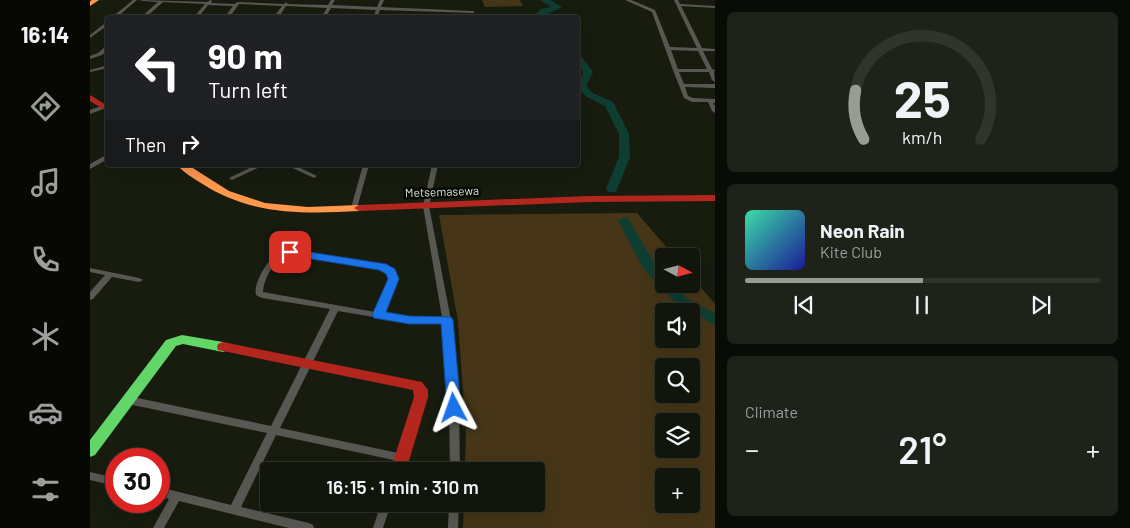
<!DOCTYPE html>
<html lang="en">
<head>
<meta charset="utf-8">
<style>
  body { margin:0; font-family:Barlow,sans-serif; background:#1e2219; color:#f1f3f6; height:100vh; display:flex; flex-direction:column; font-size:19px; white-space:nowrap }
  * { box-sizing:border-box; margin:0 }
  p { font-size:16px; color:#9c9f9d }
  .icon { flex:none; width:28px; height:28px; fill:none; stroke:currentColor; stroke-width:2; stroke-linecap:round; stroke-linejoin:round }
  .map { position:relative; flex:1; overflow:hidden }
  .sheet { display:flex; flex-direction:column; gap:12px; padding:12px; background:#090c06; width:415px }
  .sheet>* { flex:none }
  .guide { position:absolute; left:15px; top:15px; width:475px; height:152px; border-radius:5px; box-shadow:0 5px 20px #0002,0 0 0 1px #30342c; background:#202124; color:#fff; overflow:hidden }
  .needle { width:32px; rotate:97deg }
  .buttons { position:absolute; left:565px; top:248px; display:grid; gap:10px }
  .buttons a { display:grid; place-items:center; width:45px; height:45px; border-radius:5px; background:#11150b; box-shadow:0 5px 20px #0002,0 0 0 1px #30342c; font-size:25px }
  .speed { position:absolute; left:15px; top:448px; display:flex; gap:10px; font-size:25px; font-weight:700; text-align:center }
  .speed>* { display:grid; place-content:center; width:65px; height:65px; border-radius:50%; background:#11150b; box-shadow:0 5px 20px #0002,0 0 0 1px #30342c; line-height:1 }
  .speed .limit { border:8px solid #d22; background:#fff; color:#111 }
  .pin { position:absolute; display:grid; place-items:center; width:42px; height:42px; color:#fff; margin:-21px; border-radius:10px; box-shadow:0 2px 8px #0006 }
  .me { position:absolute; width:55px; margin:-28px; rotate:356deg; stroke-linejoin:round; filter:drop-shadow(0 0 4px #0008) }
  .turn { display:flex; align-items:center; gap:18px; height:105px; padding:0 20px; font-size:22px }
  .turn .icon { width:65px; height:65px; stroke-width:2.5 }
  .turn b { display:block; font-size:35px; line-height:42px }
  .then { display:flex; align-items:center; height:48px; padding:0 20px; background:#0003; gap:10px; font-size:19px }
  .big { font-size:38px; font-weight:600; line-height:1.1 }
  .sheet .widget { flex:1; display:flex; flex-direction:column; justify-content:center; gap:8px; min-width:0; padding:0 18px; border-radius:8px; background:#1e2219 }
  .sheet .dial { align-items:center; gap:0 }
  .dial svg { height:130px; overflow:visible; fill:none; stroke:#30342c; stroke-width:7; stroke-linecap:round; text-anchor:middle }
  .dial text { fill:#f1f3f6; stroke:none }
  .song { display:flex; align-items:center; gap:15px }
  .cover { width:60px; height:60px; border-radius:8px; background:linear-gradient(135deg,hsl(160 70% 55%),hsl(240 70% 35%)) }
  .played { height:5px; border-radius:2px; background:linear-gradient(90deg,#979d90 50%,#30342c 50%) }
  .keys { display:flex; justify-content:space-around; direction:ltr }
  .heat { display:flex; justify-content:space-between; align-items:center; font-size:28px; direction:ltr }
  .trip { position:absolute; left:170px; top:462px; width:285px; height:50px; border-radius:5px; background:#11150b; box-shadow:0 5px 20px #0002,0 0 0 1px #30342c; font-weight:600; line-height:50px; text-align:center }
  main { display:flex; flex:1; min-height:0 }
  .dock { display:flex; flex-direction:column; width:90px; justify-content:space-around; align-items:center; background:#070804; color:#9c9f9d }
  .dock .icon { width:35px; height:35px }
  .dock .active { color:#979d90 }
  .dock b { font-size:22px; color:#f1f3f6 }
  .map>svg:first-child { display:block }
  .green { fill:#463617; fill-rule:evenodd }
  .lines { fill:none; stroke-linecap:round; stroke-linejoin:round }
  .river { fill:#0e3e32; fill-rule:evenodd }
  .street { fill:#585853; fill-rule:evenodd }
  .fast { fill:#63d668; fill-rule:evenodd }
  .slow { fill:#ff974d; fill-rule:evenodd }
  .jam { fill:#b3261e; fill-rule:evenodd }
  .route { fill:#1a73e8; stroke:#114b97 }
  .labels { text-anchor:middle; stroke-width:5; stroke-linejoin:round; paint-order:stroke }
  .street-label { font-size:12px; fill:#dce3d5; stroke:#060903 }
</style>
</head>
<body>
<main>
<nav class="dock">
<b>16:14</b>
<svg class="icon active" aria-label="directions" viewBox="0 0 24 24"><path d="M12 3l9 9-9 9-9-9zM9 14v-3h6M13 9l2 2-2 2"/></svg>
<svg class="icon" aria-label="music" viewBox="0 0 24 24"><path d="M9 18V5l10-2v13"/><circle cx="6" cy="18" r="3"/><circle cx="16" cy="16" r="3"/></svg>
<svg class="icon" aria-label="phone" viewBox="0 0 24 24"><path d="M5 4h4l2 5-3 2q2 4 5 5l2-3 5 2v4C11 20 4 13 5 4z"/></svg>
<svg class="icon" aria-label="climate" viewBox="0 0 24 24"><path d="M12 3v18M4 7l16 10M4 17L20 7"/></svg>
<svg class="icon" aria-label="car" viewBox="0 0 24 24"><path d="M5 17H2v-5l4-1 3-4h7l3 4 3 1v5h-3M9 17h6M6 11h13"/><circle cx="7" cy="17" r="2"/><circle cx="17" cy="17" r="2"/></svg>
<svg class="icon" aria-label="filters" viewBox="0 0 24 24"><path d="M4 7h16M4 17h16"/><circle cx="9" cy="7" r="2"/><circle cx="15" cy="17" r="2"/></svg>
</nav>
<div class="map">
<svg width="625" height="528" viewBox="0 0 625 528">
  <rect width="100%" height="100%" fill="#171c0f"/>
  <path class="green" d="M392,0H430L433,6L395,7Z
    M547,213L584,256H574V284H601V276L625,304V528H373L374,504H446V471H375L376,433L368,321L349,215ZM574,311H601V339H574ZM574,366H601V394H574ZM574,421H601V449H574ZM574,476H601V504H574Z"/>
  <g class="lines">
    <path class="river" d="M450,0H460L472,7L453,16L454,18H446L445,15L451,9L461,7Z
      M488,55L491,56L503,72L496,86L503,93L523,102L539,134L540,157L526,192H518L516,189L529,157V134L515,106L497,97L488,88L493,72L488,64Z
      M534,217L538,218L566,266L574,274V284H583L598,299L625,313V325L588,305L570,287L553,268L528,221Z"/>
    <path class="street" d="M43,0H47L26,18H21Z
      M50,0L117,2L121,0L122,1L121,3L145,4L147,2L194,4L196,2L198,4L238,5L241,0H245L242,5L287,7L290,0H294L291,7L383,11L385,12L383,13L290,10L287,18H283L286,10L241,8L235,18H231L237,8L196,6L188,18H183L192,6L149,4L139,18H134L143,6L118,5L108,18H103L115,4L73,2L55,18H50L68,2L52,1Z
      M535,0H541L565,10L580,47L607,48L584,0H588L590,4L625,6V8L591,6L612,48L625,49V51H613L622,69L625,70L624,72L625,82L622,80L619,72H589L594,84H625V88L595,87L598,96L603,98L625,99V103H623L625,106V113L622,111L618,102H602L594,98L583,70L562,12ZM581,50L608,51L617,69H588Z
      M18,21V25L0,38V35Z
      M16,46H18V50L12,55L0,59V56L8,53Z
      M18,65V68L0,72V70Z
      M14,105L16,106V108L0,114V110Z
      M18,154V159L0,169V164Z
      M166,165H174L144,179L142,180L139,178Z
      M196,165H204L227,176L224,178L222,177Z
      M273,165H279L267,208L264,210L261,208Z
      M342,165H348L339,206L361,320L369,407L370,471H360L359,407L353,323H319L248,311L190,428L313,454L317,455L318,458L317,461L313,462L186,435L151,507L219,523L223,525L224,528H199L89,501L74,528H63L79,499L69,496V487L141,505L177,433L38,404L35,402L33,400L35,398L38,396L181,426L240,309L172,298L166,295C163,283 178,259 188,253C192,252 196,251 200,251L292,265C319,272 301,296 293,313L319,317H352L333,206ZM200,255L291,269C309,275 291,300 285,312L173,292C174,278 185,257 200,255Z
      M0,268L49,278L53,280L49,282L22,277L3,299L0,300V292L15,275L0,272Z
      M0,472L26,478V486L0,480Z
      M291,504H301L293,528H283Z
      M359,504H369L368,528H358Z"/>
    <path class="fast" d="M92,335L133,342L138,344L139,347L138,350L133,352L93,344L86,346L5,455L0,457V440L76,340Z"/>
    <path class="slow" d="M2,0H9L0,6V1Z
      M87,165H98L139,191L175,203L218,207L269,205L274,208L269,211C216,214 166,215 119,188C108,181 95,174 87,165Z"/>
    <path class="jam" d="M0,95L18,106V112L0,101Z
      M625,195V201L500,202L269,211L264,208L269,205L500,196Z
      M133,342L332,382L338,390V397L316,471H300L324,397L323,390L128,350L127,347L128,344Z"/>
  </g>
  <path class="route" d="M200,249L296,264L305,269L309,279L296,312L319,316L361,317L363,320L371,408L369,411L364,413L359,411L357,408L351,324H319L284,318L282,315L298,279L296,274L289,270L197,255L195,252Z"/>
  <g class="labels">
    <g class="street-label">
      <text transform="translate(352 192) rotate(-2)" y="4">Metsemasewa</text>
    </g>
  </g>
</svg>
<div class="buttons">
<a><svg class="needle" viewBox="-14 -14 28 28"><path d="M0-13l5 13h-10z" fill="#e53935"/><path d="M0 13l5-13h-10z" fill="#9c9f9d"/></svg></a>
<a><svg class="icon" aria-label="sound" viewBox="0 0 24 24"><path d="M4 9h4l5-4v14l-5-4H4zM17 9q2 3 0 6"/></svg></a>
<a><svg class="icon" aria-label="search" viewBox="0 0 24 24"><circle cx="10" cy="10" r="6"/><path d="M15 15l6 6"/></svg></a>
<a><svg class="icon" aria-label="layers" viewBox="0 0 24 24"><path d="M12 4l9 5-9 5-9-5zM3 14l9 5 9-5"/></svg></a>
<a>+</a>
</div>
<div class="speed"><div class="limit">30</div></div>
<div class="pin" style="left:200px;top:252px;background:#d93025"><svg class="icon" aria-label="arrive" viewBox="0 0 24 24"><path d="M6 21V4h12l-3 4 3 4H6"/></svg></div>
<svg class="me" style="left:364px;top:408px" viewBox="-20 -20 40 40"><path d="M0-17L14 15 0 8-14 15z" fill="#1a73e8" stroke="#fff" stroke-width="4"/></svg>
<div class="trip">16:15 · 1 min · 310 m</div>
<div class="guide">
<div class="turn"><svg class="icon" aria-label="left" viewBox="0 0 24 24"><path d="M17 20v-9H6M10 6l-5 5 5 5"/></svg><div><b>90 m</b>Turn left</div></div>
<div class="then">Then<svg class="icon" aria-label="right" viewBox="0 0 24 24"><path d="M7 20v-9h11M14 6l5 5-5 5"/></svg></div>
</div>
</div>
<section class="sheet">
<div class="widget dial"><svg viewBox="0 0 100 80">
<path d="M14 69A42 42 0 1 1 86 69"/>
<path d="M14 69A42 42 0 0 1 9 39" stroke="#979d90"/>
<text x="50" y="56" font-size="32" font-weight="700">25</text>
<text x="50" y="72" font-size="11">km/h</text>
</svg></div>
<div class="widget">
<div class="song"><i class="cover"></i><div><b>Neon Rain</b><p>Kite Club</p></div></div>
<div class="played"></div>
<div class="keys"><svg class="icon" aria-label="previous" viewBox="0 0 24 24"><path d="M18 5L8 12l10 7zM5 5v14"/></svg><svg class="icon" aria-label="pause" viewBox="0 0 24 24"><path d="M8 5v14M16 5v14"/></svg><svg class="icon" aria-label="next" viewBox="0 0 24 24"><path d="M6 5l10 7-10 7zM19 5v14"/></svg></div>
</div>
<div class="widget"><p>Climate</p>
<div class="heat"><a>−</a><b class="big">21°</b><a>+</a></div>
</div>
</section>
</main>
</body>
</html>
